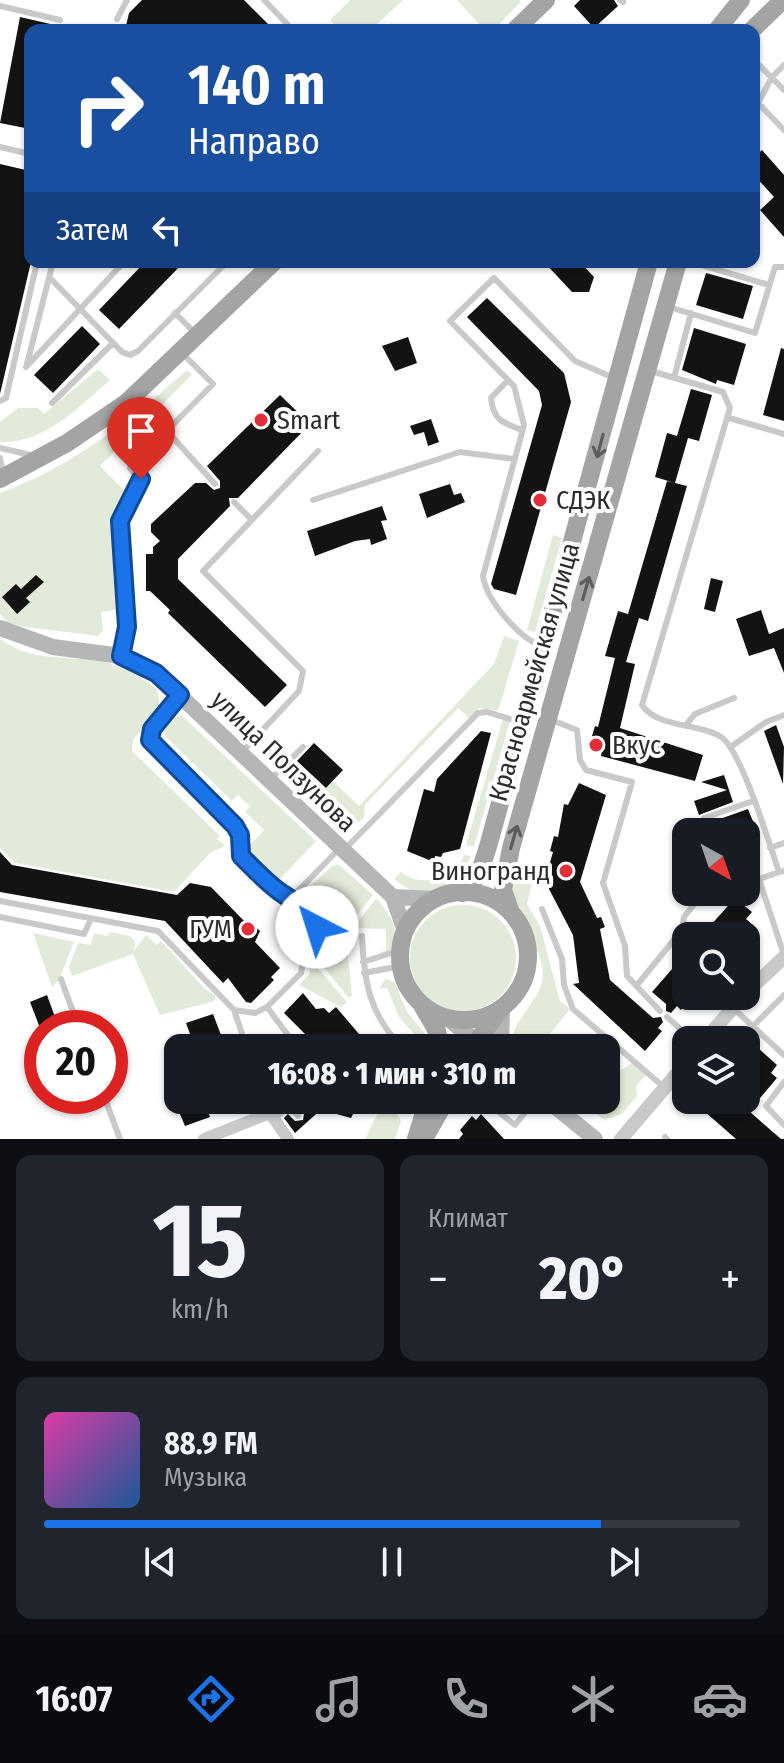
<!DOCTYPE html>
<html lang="ru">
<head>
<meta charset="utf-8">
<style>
  body { margin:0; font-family:"Fira Sans Condensed",sans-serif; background:#20242c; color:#f1f3f6; height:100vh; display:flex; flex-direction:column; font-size:30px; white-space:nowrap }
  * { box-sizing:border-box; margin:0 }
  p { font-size:26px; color:#9ea1a6 }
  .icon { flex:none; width:44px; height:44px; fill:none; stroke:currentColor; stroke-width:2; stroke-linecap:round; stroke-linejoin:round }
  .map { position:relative; height:1139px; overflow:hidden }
  .details { display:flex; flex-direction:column; gap:16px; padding:16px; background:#0d0f14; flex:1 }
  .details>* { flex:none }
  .hud { position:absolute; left:24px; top:24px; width:736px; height:244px; border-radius:16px; box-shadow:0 2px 6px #0004; background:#1a4fa0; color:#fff; overflow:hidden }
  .needle { width:52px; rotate:140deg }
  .tools { position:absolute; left:672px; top:818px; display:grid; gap:16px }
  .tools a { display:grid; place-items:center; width:88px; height:88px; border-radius:16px; background:#171b24; box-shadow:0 2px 6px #0004; font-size:40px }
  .speed { position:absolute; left:24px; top:1010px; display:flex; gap:16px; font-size:40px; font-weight:700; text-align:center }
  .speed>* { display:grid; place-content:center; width:104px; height:104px; border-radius:50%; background:#171b24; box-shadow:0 2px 6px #0004; line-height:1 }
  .speed .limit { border:12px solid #d22; background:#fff; color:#111 }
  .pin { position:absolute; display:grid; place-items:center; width:68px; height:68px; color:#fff; margin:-82px -34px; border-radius:50% 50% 50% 0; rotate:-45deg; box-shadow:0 0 8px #0007 }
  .pin .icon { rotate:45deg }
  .me { position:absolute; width:88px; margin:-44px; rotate:320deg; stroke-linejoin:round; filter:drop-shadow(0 0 6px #0008) }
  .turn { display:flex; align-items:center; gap:28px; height:168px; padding:0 32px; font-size:36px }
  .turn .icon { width:104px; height:104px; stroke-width:2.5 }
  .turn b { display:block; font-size:56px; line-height:68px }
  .then { display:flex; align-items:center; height:76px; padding:0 32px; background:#0003; gap:16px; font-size:30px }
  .big { font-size:60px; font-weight:800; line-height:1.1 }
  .details .card { flex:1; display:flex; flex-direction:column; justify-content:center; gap:12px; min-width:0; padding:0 28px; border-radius:16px; background:#20242c }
  .details .dial { align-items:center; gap:0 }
  .dial b { font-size:104px; line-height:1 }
  .song { display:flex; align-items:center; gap:24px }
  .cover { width:96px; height:96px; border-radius:12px; background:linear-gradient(135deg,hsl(320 70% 55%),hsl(210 70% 35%)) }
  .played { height:8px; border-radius:4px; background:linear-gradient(90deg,#1a73e8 80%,#363941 80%) }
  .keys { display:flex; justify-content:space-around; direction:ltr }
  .heat { display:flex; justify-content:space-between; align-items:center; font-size:44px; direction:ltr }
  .details .tiles { flex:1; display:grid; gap:16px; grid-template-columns:1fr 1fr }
  .card:last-child { grid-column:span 2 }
  .trip { position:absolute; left:164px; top:1034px; width:456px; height:80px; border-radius:16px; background:#171b24; box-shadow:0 2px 6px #0004; font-weight:800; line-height:80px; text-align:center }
  .dock { display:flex; height:128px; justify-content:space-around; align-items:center; background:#090b0e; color:#9ea1a6 }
  .dock .icon { width:56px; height:56px }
  .dock .current { color:#1a73e8 }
  .dock b { font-size:36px; color:#f1f3f6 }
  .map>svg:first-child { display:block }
  .green { fill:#e2ead9 }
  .building { fill:#131313 }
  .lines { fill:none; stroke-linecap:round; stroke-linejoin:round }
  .service { stroke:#c9c9c9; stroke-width:6 }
  .minor { stroke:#c9c9c9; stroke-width:12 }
  .tertiary { stroke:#c9c9c9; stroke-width:14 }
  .secondary { stroke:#b6b6b6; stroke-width:16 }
  .primary { stroke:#a4a4a4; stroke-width:18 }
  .oneway { stroke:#5c5c5c }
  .route-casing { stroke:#114b97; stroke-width:20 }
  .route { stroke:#1a73e8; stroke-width:14 }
  .poi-dot { fill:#e42d3a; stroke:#fff; stroke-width:3 }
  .labels { text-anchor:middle; stroke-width:8; stroke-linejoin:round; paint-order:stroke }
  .poi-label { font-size:26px; fill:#2c2c2c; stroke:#fff; text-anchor:start }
  .street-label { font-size:26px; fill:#2c2c2c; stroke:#fff }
</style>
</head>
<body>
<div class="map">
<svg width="784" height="1139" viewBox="0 0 784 1139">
  <rect width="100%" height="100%" fill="#fff"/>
  <path class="green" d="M350,0H403L371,30H340L330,20Z
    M457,0H519L521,2L493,30H475L480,25Z
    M98,369L110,380C79,407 44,444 0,442V422L18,408H38L44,414Z
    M187,370L192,375L100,466L126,492L115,518L121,609L101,612L103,630L99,636L9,625L0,614V493C72,467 130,420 187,370Z
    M553,535L562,538L535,632L527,630Z
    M504,636L519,641L498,711L479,708L469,718L458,708L365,805L364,818L359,822L325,790L333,781L359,806L494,664Z
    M0,639C33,664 71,654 108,663C127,668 142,678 157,689L160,707L133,740L132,751L220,836L217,839L225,846L210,853L174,892L15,863L0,847Z
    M181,715L316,841L278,881L249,853L250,845L264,830L245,812L250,806L238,795L232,801L166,737L163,729L166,720Z
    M503,719L510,721L474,847L466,845Z
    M464,855L471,856L460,882L450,890L414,893L394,879L401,872C423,889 455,878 464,855Z
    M333,865H339L373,895L316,966L347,1002L341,1007L299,985L309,975L313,950L342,919L319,895L312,901L303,893Z
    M519,870L534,875L527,904L540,926L560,1001L570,1009L539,1048H512C507,1023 542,1002 543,975C544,947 511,914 512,894C513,886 517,877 519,870Z
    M376,898C390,913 404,936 391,954L376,955L386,950V929L354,928Z
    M410 958a53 53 0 1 1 106 0a53 53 0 1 1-106 0Z
    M111,932L130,936L135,941L134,951L146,935L157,945L161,941L205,989L215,995V1001L160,1015L133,954L72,976L69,967L78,943L91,945L94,933L107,936Z
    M33,933L74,942L59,980L52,987Z
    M346,937L352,996L349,998L322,965Z
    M386,979L395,983L407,1012L437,1048H427L399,1017L387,988H379Z
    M606,1058L621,1070L632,1063L646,1075L636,1086L637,1096L622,1114L605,1120L576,1100H606Z
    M384,1100H389L401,1121L395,1139H365Z"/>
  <path class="building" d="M142,0H244L274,30H125L129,13Z
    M580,0H614L618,6L594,28L574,6Z
    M20,17L59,26L74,25L73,30H30V129L0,123Z
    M762,150L784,175V237L760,210L774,197L754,175V157Z
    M0,164L30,171L31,262L0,394Z
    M145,262H184L119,329L99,310Z
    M544,262H580L594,277L589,292H572Z
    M706,273L753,286L743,319L696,305Z
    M487,298L564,373L571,402L516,595L494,589L491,584L542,405L539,391L467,317Z
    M82,326L100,344L53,393L34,375Z
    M694,328L746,344L734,385L717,380L716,384L682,370Z
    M408,337L417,363L395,371L382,346Z
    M781,348L784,349V421L763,415Z
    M691,389L712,395L699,441L688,438L675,483L655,477L667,433L677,436Z
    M280,395L310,424L238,498H229L230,506L178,559V579L287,685L265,707L168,613L170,610L150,591H146V554H153V547L160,541L151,532V524L195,483H206L214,490L220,488V481L207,466Z
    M431,419L439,442L428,446L424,432L414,435L410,426Z
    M667,481L687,486L648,621L639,618L626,662L635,664L620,728L703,755L695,781L601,756L602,750L593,747L596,737L592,736L595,726L598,727L615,658L605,656L618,611L628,614Z
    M450,484L454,495L461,493L465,502L427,518L419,494Z
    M382,506L387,520L381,521L387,539L371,545L370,539L355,541L315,556L307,531Z
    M36,575L44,582L26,598L30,602L17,614L2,597L16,584L21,589Z
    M711,578L723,581L715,612L704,609Z
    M761,610L769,634L784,628V673L774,648L749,656L736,619Z
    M776,725L784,747L783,784L764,731Z
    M481,731L491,733L460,849L443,853L441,857L435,856L434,862L407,851L424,789L434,792L437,779Z
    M314,743L343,770L326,788L297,761Z
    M724,775L733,802L699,815L694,801L727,790L701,782Z
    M579,783L606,795L580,882L597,918L601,917L605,927L600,929L610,980L653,1018L661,1017L663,1022L658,1028L662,1031L645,1051L573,984L579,983L573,935L549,889L547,873L553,852L550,851L554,836L558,837L564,804L568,805Z
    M748,809L756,829L721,832L717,820Z
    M0,852L12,865L177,895L190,883L211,887L247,924L250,921L260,931L255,942L280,968L271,977L274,980L251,1003L246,1002L228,978L223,983L165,921L0,892Z
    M735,898L752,912L746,919L753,925L743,936H701Z
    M686,953V996H693L681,1010L677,1006L671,1013L666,1011V1004L652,992Z
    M303,993L316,1009L324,1008L329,1013L336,1007L371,1048H302L300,1042L307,1036L284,1013Z
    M47,995L59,1028H40L30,1002Z
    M213,1014L226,1048H195L186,1023Z
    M758,1048L777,1065L771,1073L777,1078L749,1111L781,1139H736L704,1111L713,1100H746V1062Z
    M196,1100H204L210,1117L185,1126L177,1107Z
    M304,1100H360L351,1118L333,1113L326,1105L295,1133L284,1118L288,1114L295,1121L303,1120L304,1114L297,1106Z
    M481,1114L504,1139H459L463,1134L460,1130L472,1116L476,1120Z"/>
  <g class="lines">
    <path class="service" d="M264,0L293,30
      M620,0L623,2
      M0,6L60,20
      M117,19L127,0
      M754,60L784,90
      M784,65L772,77L758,103L784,130
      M0,147L30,154
      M695,263L769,285
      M50,278L122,352L130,355L138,351L227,262
      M669,307L755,333L775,267H784
      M175,313L195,333
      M27,364L53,262
      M26,367L124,262
      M651,371L723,392L730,408L642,705C657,728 700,723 721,737C741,749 770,846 779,872L784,871
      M674,378L691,313
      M508,380L491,398C493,420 503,423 522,430
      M0,401L6,398L37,262
      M52,403L113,343
      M729,418L784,434
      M167,431L215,484
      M0,448L35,456
      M0,458L3,475
      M313,500L460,452L514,459
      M234,502L252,520
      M539,645C518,636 486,600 483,576L524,425L514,386L450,321L494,278L575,361L614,378
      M121,656L127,627L120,521L141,483L130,468L213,384L182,353
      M549,719L577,730L580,760L586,770L632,782L603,883L625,946L627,976L660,1011
      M686,725L695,714L734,698
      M732,746L766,722L784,715
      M242,752L299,691L303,671L203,571L318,451
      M271,779L303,747
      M704,818L753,801
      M346,848L478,713L487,712L520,722
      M770,848L784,843
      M779,872L759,879L784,955
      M746,878L759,879
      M292,897L340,848
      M0,901L158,931L234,1010L255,1013L267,1007L301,973L306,946L315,935L314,918L241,856L240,835L235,826L150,740L152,729L178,698
      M542,909L562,959L564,985L573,1009L665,1088
      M0,917L84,934L91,919
      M362,936C364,981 369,1015 403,1048
      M363,962L401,950
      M364,973L401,966
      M61,979L79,1028
      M637,985L682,930L684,917L704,892
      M267,1007L296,1046
      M733,1008L784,1055
      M234,1010L247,1048
      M667,1017L693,1040
      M753,1026L784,995
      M784,1082L766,1106L784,1125
      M104,1096L120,1139
      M265,1100L270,1113
      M491,1106L515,1125L535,1100
      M274,1119L289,1106L298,1116
      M665,1137L667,1139"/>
    <path class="minor" d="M204,1139L270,1113L288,1139"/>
    <path class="tertiary" d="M746,993L784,957
      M705,1040L743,996
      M621,1139L686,1063"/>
    <path class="secondary" d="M0,628L53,647L121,656L156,673L393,897L405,931
      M393,897L436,899
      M447,1018L485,1048
      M501,1048L502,1008
      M547,1100L595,1139"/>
    <path class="primary" d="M515,30L546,0
      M717,30L741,0
      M752,30L783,0
      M0,479L67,443L126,403L274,262
      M400 956a64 64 0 1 1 128 0a64 64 0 1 1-128 0Z
      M462,893C479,880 483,863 489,843L649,262
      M511,913L503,890L511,848L678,262
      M423,1007L437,1031L441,1048
      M472,1048L500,1010
      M416,1139L428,1100
      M424,1139L446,1100"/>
  </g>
  <defs><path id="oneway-shaft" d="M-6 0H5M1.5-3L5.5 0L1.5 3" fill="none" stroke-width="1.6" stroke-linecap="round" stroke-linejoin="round" transform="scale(2)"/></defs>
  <g class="oneway">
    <use href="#oneway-shaft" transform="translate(600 446) rotate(105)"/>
    <use href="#oneway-shaft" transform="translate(586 588) rotate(-74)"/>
    <use href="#oneway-shaft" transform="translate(514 837) rotate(-74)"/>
  </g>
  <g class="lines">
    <defs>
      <path id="route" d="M141,479L120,521L127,627L121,656L156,673L180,695L152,729L150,740L235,826L240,835L241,856C253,868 266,882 280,892C294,902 311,908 317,927"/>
    </defs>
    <use href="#route" class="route-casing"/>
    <use href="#route" class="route"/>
  </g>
  <g class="poi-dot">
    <circle cx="261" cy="420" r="8"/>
    <circle cx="540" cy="500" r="8"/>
    <circle cx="596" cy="745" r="8"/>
    <circle cx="566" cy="871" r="8"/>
    <circle cx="248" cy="929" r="8"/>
  </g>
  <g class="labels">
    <g class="poi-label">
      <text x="277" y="429">Smart</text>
      <text x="556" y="509">СДЭК</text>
      <text x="612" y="754">Вкус</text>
      <text x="550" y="880" text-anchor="end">Виногранд</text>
      <text x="232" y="938" text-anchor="end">ГУМ</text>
    </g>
    <g class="street-label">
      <text transform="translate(534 672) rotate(-74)" y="9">Красноармейская улица</text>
      <text transform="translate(284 761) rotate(44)" y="9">улица Ползунова</text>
    </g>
  </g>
</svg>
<div class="tools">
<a><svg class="needle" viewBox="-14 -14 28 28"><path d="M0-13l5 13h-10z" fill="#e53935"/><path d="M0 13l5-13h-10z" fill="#9ea1a6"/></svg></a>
<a><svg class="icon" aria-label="search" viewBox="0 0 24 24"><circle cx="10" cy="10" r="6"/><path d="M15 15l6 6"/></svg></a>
<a><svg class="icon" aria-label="layers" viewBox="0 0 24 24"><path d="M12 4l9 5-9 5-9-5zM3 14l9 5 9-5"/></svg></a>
</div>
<div class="speed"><div class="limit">20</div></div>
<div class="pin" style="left:141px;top:479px;background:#d93025"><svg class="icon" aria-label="arrive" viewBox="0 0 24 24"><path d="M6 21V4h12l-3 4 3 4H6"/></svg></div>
<svg class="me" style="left:317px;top:927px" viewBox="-20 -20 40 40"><circle r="19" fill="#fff"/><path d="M0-13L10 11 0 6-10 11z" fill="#1a73e8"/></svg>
<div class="trip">16:08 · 1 мин · 310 m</div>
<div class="hud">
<div class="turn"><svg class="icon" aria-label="right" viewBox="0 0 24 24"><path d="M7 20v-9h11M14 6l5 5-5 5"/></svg><div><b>140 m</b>Направо</div></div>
<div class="then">Затем<svg class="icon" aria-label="left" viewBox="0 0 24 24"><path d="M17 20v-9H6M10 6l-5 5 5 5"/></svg></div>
</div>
</div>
<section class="details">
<div class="tiles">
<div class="card dial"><b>15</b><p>km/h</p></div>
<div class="card"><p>Климат</p>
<div class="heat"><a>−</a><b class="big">20°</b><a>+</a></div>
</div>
<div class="card">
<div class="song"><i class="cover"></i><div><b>88.9 FM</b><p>Музыка</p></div></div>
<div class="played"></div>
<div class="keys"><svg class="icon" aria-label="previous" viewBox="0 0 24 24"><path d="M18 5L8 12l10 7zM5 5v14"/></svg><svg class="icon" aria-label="pause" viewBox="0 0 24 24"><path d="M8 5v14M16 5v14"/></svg><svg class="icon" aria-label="next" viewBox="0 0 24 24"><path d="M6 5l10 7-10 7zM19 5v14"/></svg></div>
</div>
</div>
</section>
<nav class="dock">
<b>16:07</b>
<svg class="icon current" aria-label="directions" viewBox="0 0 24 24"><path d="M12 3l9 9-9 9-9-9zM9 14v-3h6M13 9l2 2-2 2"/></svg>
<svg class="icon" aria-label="music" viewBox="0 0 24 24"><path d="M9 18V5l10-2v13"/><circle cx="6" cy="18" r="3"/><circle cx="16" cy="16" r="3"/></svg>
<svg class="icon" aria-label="phone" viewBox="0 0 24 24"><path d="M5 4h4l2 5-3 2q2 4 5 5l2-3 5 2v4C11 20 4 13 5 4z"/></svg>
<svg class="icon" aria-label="climate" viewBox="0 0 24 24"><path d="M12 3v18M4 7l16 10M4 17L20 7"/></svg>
<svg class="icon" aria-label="car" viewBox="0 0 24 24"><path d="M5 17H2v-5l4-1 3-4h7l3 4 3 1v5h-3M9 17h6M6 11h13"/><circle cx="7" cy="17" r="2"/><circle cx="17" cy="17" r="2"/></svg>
</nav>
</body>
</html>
